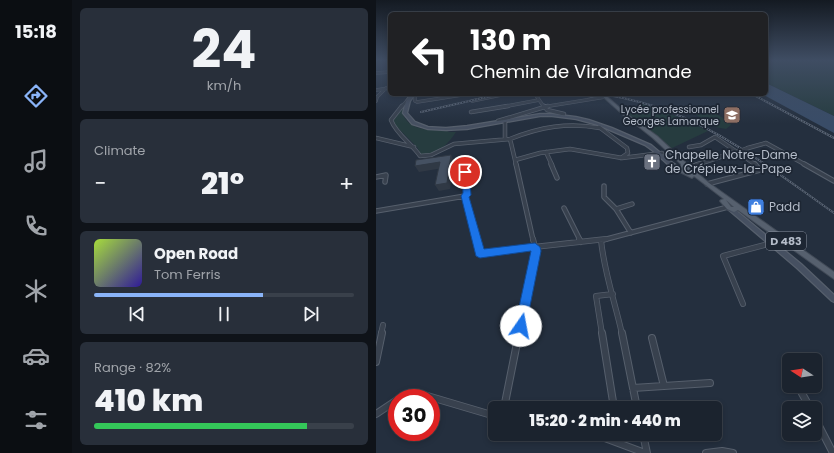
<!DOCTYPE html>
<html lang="en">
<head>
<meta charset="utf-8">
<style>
  body { margin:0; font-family:Poppins,sans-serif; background:#282f3a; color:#f1f3f6; height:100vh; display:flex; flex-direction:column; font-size:15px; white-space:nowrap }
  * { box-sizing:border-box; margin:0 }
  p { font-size:13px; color:#a0a4aa }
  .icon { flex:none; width:22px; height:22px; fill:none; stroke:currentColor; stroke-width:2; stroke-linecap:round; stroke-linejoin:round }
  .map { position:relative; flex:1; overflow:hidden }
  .panel { display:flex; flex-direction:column; gap:8px; padding:8px; background:#0f1319; width:304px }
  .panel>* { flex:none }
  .guide { position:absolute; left:12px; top:12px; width:380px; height:84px; border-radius:6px; box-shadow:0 2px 6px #0003,0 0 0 1px #39404a; background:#202124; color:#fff; overflow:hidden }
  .needle { width:26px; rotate:282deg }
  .fabs { position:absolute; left:406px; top:353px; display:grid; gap:8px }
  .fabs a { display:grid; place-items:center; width:40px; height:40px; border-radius:6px; background:#1b232e; box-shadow:0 2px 6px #0003,0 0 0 1px #39404a; font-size:20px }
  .speed { position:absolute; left:12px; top:389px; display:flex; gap:8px; font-size:20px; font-weight:700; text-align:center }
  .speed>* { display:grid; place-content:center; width:52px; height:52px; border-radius:50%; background:#1b232e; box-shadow:0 2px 6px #0003,0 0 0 1px #39404a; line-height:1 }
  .speed .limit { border:6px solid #d22; background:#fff; color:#111 }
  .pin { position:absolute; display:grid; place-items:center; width:34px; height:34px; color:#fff; margin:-17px; border:2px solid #fff; border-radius:50%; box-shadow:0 1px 4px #0007 }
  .me { position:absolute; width:44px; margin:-22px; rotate:12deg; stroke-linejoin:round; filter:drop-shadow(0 0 3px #0008) }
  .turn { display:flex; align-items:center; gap:14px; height:84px; padding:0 16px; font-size:18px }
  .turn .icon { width:52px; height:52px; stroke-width:2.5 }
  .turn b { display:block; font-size:28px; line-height:34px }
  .big { font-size:30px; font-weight:800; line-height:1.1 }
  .panel .tile { flex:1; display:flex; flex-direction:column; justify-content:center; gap:6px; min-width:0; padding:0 14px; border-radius:6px; background:#282f3a }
  .panel .dial { align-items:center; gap:0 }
  .dial b { font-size:52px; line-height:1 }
  .song { display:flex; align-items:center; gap:12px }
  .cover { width:48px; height:48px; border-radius:6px; background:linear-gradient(135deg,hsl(80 70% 55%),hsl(250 70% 35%)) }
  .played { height:4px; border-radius:2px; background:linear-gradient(90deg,#8ab4f8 65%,#39404a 65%) }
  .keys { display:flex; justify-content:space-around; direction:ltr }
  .heat { display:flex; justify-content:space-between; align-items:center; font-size:22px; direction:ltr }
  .charge { height:6px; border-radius:3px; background:linear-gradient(90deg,#34c759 82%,#39404a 0) }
  .trip { position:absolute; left:112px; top:401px; width:234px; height:40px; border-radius:6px; background:#1b232e; box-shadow:0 2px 6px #0003,0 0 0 1px #39404a; font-weight:800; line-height:40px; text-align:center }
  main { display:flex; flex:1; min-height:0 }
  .tab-bar { display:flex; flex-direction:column; width:72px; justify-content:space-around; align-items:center; background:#0b0e12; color:#a0a4aa }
  .tab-bar .icon { width:28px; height:28px }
  .tab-bar .current { color:#8ab4f8 }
  .tab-bar b { font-size:18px; color:#f1f3f6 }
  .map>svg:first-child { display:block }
  .green { fill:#263c3f }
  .water { fill:#394c67 }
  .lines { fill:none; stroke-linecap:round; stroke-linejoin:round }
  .street-far4-casing { stroke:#565f6c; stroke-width:3.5 }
  .street-far3-casing { stroke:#565f6c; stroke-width:4.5 }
  .street-far2-casing { stroke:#565f6c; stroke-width:5.5 }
  .street-far1-casing { stroke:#565f6c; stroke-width:6 }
  .street-casing { stroke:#565f6c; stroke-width:8 }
  .secondary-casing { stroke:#565f6c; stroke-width:2.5 }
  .primary-casing { stroke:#414a57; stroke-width:2 }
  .street-far4 { stroke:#38414e; stroke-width:2.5 }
  .street-far3 { stroke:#38414e; stroke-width:3 }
  .street-far2 { stroke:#38414e; stroke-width:3.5 }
  .street-far1 { stroke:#38414e; stroke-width:4.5 }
  .street { stroke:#38414e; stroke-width:6 }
  .secondary { fill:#465061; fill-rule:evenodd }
  .primary { fill:#56606e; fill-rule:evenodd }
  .rail-casing { stroke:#5a6575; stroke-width:2 }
  .rail { stroke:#1d2633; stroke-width:1; stroke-dasharray:1.5; stroke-linecap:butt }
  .street-bridge-casing { stroke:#565f6c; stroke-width:4.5; stroke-linecap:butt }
  .street-bridge { stroke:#38414e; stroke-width:3 }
  .shaded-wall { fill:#303945 }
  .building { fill:#455162; stroke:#303945 }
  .route { fill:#1a73e8; stroke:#114b97 }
  .labels { text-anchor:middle; stroke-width:3.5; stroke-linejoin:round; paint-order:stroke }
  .far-poi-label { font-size:10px; fill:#b4bcc9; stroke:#1d2633; text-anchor:end }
  .shield { fill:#1d2633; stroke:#878f9c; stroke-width:1 }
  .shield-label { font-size:11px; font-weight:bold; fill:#b4bcc9 }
  .poi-label { font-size:12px; fill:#b4bcc9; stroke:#1d2633; text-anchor:start }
</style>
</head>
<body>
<main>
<nav class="tab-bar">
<b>15:18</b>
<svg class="icon current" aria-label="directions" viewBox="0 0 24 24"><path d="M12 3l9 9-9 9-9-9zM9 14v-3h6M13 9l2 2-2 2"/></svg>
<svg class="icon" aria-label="music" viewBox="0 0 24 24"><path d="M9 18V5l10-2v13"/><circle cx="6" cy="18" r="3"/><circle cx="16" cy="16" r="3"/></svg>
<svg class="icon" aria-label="phone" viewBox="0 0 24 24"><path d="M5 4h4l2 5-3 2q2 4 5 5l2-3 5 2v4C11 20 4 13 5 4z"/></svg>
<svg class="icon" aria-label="climate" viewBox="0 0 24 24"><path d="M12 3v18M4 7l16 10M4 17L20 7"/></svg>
<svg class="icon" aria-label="car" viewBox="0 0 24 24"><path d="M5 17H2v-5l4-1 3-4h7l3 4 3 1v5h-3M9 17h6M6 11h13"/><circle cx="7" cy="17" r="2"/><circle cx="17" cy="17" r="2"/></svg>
<svg class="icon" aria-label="filters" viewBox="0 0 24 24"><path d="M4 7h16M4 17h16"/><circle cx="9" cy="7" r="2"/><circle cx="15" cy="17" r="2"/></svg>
</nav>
<section class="panel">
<div class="tile dial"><b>24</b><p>km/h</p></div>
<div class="tile"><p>Climate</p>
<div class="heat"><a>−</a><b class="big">21°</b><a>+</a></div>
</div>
<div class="tile">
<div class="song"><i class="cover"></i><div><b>Open Road</b><p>Tom Ferris</p></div></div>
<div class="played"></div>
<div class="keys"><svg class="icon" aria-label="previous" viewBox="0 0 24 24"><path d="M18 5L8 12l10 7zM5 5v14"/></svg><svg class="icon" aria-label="pause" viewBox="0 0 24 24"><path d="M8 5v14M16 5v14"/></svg><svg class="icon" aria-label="next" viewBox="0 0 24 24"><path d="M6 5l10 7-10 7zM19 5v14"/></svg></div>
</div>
<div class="tile"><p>Range · 82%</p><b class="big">410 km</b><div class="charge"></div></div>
</section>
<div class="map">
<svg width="458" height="453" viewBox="0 0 458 453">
  <rect width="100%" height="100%" fill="#242f3e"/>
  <path class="green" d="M390,60H458V116L390,83Z
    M32,100L27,114C33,132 59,131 74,129L72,132H80C72,144 61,156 45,154L41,147L18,124L17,118Z
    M268,104L310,120L332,131L294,149L249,111Z
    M322,108L332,109L354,122L355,125L350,129L339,127L319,114L318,110Z"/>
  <path class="water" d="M390,83L458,116V133L386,94H390Z"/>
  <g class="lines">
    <defs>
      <path id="street-far4" d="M0,73L14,72
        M0,90L14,88
        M159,94L168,107
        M197,94L219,96
        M253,94L256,95
        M39,95V101L41,102L92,94
        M0,101L1,97L10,88
        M96,101L125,95L146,94
        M25,107L35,97
        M126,107L163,100
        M167,107L229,97"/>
      <path id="street-far3" d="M26,106L15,120C20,134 36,144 44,156L55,155L78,144L134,139L139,160L164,153L194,149L246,158L286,153
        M168,106L171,110L188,114
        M95,112L132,106
        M129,120V139
        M122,121L172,106
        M223,127L251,148L252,153L245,158
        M0,138L38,147
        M134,139C164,127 192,122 224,128
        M313,147L325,145L339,137L361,152
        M372,148L390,143L430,165
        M170,152L176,165
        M361,152L380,165
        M139,160L140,165
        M320,165L362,151"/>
      <path id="street-far2" d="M140,164L157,240
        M175,164L181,178
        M428,164L458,181
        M312,168L323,164
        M89,172L91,195L89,196L100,240
        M0,177L10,175L9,182
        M331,184L384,170L379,164
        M228,186V197L240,209L255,233
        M188,208L204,240
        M240,209L256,204
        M0,211L89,196
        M227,240L352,207"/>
      <path id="street-far1" d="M100,239L104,253L230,239
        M203,239L205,242
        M225,240C228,272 239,302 246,334
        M367,304L347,256L396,243
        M5,334L7,325
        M143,334L160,251L157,239
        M226,334L220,296L237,294"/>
      <path id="street" d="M226,333L238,408
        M246,333L261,408
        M276,338L288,386
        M0,362L6,333
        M422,386L434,408
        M257,388L334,383
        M26,398L48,395L119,416
        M128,408L143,333
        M0,414L21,400
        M439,418L457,453
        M218,434L269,453
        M242,434L243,443
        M267,434L271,453
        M330,453L346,451L357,453"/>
      <path id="secondary" d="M35,94H39L34,101L31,113L39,122L52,127L70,128L91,126L164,114H176L200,117L213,120L236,128L275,145L294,161L307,170V171H303L295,167L276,150L269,145L222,125L200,119L176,116H164L91,129L70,130L52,129L36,124L27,113L30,101Z
        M355,207L357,208L425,264L458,295V302L456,301L421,268L353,210L352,209Z"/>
      <path id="primary" d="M224,94H228L252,115L281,136L309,162L310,166L314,167L333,183L458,272V279L362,210L358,212L351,209L344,201L345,200L348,199L318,176L316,178L304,172L303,168L305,166V164L277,138L253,119H252ZM308,169H310L316,174L308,170ZM350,200L358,207H355Z"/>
    </defs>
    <use href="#street-far4" class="street-far4-casing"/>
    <use href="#street-far3" class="street-far3-casing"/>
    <use href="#street-far2" class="street-far2-casing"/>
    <use href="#street-far1" class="street-far1-casing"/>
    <use href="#street" class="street-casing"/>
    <use href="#secondary" class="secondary-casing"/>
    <use href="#primary" class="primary-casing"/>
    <use href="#street-far4" class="street-far4"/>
    <use href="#street-far3" class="street-far3"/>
    <use href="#street-far2" class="street-far2"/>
    <use href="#street-far1" class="street-far1"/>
    <use href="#street" class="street"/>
    <use href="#secondary" class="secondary"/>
    <use href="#primary" class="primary"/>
    <defs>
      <path id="rail" d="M227,94C249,98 271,103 292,111C353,134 405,176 458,213
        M376,94L458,138
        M45,112L124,94"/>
    </defs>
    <use href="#rail" class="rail-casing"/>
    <use href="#rail" class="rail"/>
    <defs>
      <path id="street-bridge" d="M364,151L372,148"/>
    </defs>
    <use href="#street-bridge" class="street-bridge-casing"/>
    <use href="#street-bridge" class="street-bridge"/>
  </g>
  <path class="shaded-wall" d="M75,155L78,161L74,189L63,191L59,185Z
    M64,162L67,168L43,172L39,166Z"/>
  <path class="building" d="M75,155L71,183L59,185L64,162L39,166L40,160Z"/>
  <linearGradient id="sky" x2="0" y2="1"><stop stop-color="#141a22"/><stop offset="0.49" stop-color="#3f4d63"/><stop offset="1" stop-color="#3f4d63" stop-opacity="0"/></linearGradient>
  <rect width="458" height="123" fill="url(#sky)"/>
  <path class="route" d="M89,169L93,172L95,195L93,197L108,249L159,243L164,247L165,251L150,326L149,330L145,331L140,330L139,326L155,251L104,258L100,256L85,196L87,193L86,172Z"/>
  <defs>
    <symbol id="school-square" viewBox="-11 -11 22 22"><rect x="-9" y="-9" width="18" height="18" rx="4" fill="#8d6e63" stroke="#1d2633"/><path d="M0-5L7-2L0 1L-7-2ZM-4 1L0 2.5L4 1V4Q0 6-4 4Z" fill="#fff"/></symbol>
    <symbol id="church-square" viewBox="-11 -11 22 22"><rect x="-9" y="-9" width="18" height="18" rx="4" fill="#6b7280" stroke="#1d2633"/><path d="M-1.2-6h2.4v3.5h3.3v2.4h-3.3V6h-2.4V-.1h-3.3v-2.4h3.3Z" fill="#fff"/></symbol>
    <symbol id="shop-square" viewBox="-11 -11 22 22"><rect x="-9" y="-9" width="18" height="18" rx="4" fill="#3f7fe0" stroke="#1d2633"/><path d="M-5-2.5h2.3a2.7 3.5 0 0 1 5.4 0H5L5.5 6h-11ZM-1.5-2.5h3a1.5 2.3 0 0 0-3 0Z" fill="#fff"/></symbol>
  </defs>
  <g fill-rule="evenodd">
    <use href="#school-square" x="346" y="105" width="20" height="20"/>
    <use href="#church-square" x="266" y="152" width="20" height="20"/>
    <use href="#shop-square" x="370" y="197" width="20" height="20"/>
  </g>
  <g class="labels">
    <g class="far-poi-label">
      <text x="343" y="113">Lycée professionnel<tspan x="343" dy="12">Georges Lamarque</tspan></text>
    </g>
    <rect class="shield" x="390" y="232" width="40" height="18" rx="3"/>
    <g class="shield-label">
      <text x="410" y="245">D 483</text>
    </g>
    <g class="poi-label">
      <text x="289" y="159">Chapelle Notre-Dame<tspan x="289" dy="14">de Crépieux-la-Pape</tspan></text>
      <text x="393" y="211">Padd</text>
    </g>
  </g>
</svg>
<div class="fabs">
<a><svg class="needle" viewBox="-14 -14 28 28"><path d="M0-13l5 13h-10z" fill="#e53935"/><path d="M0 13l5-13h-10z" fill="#a0a4aa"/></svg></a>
<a><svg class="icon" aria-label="layers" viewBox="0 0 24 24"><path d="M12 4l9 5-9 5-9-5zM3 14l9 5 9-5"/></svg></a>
</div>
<div class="speed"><div class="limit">30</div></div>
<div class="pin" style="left:89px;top:172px;background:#d93025"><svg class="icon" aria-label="arrive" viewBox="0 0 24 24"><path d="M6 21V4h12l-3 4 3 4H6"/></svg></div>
<svg class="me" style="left:145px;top:326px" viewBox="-20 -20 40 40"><circle r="19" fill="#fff"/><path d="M0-13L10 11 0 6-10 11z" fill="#1a73e8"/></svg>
<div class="trip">15:20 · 2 min · 440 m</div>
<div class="guide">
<div class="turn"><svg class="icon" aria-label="left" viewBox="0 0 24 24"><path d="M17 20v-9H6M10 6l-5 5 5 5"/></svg><div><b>130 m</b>Chemin de Viralamande</div></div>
</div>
</div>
</main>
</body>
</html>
